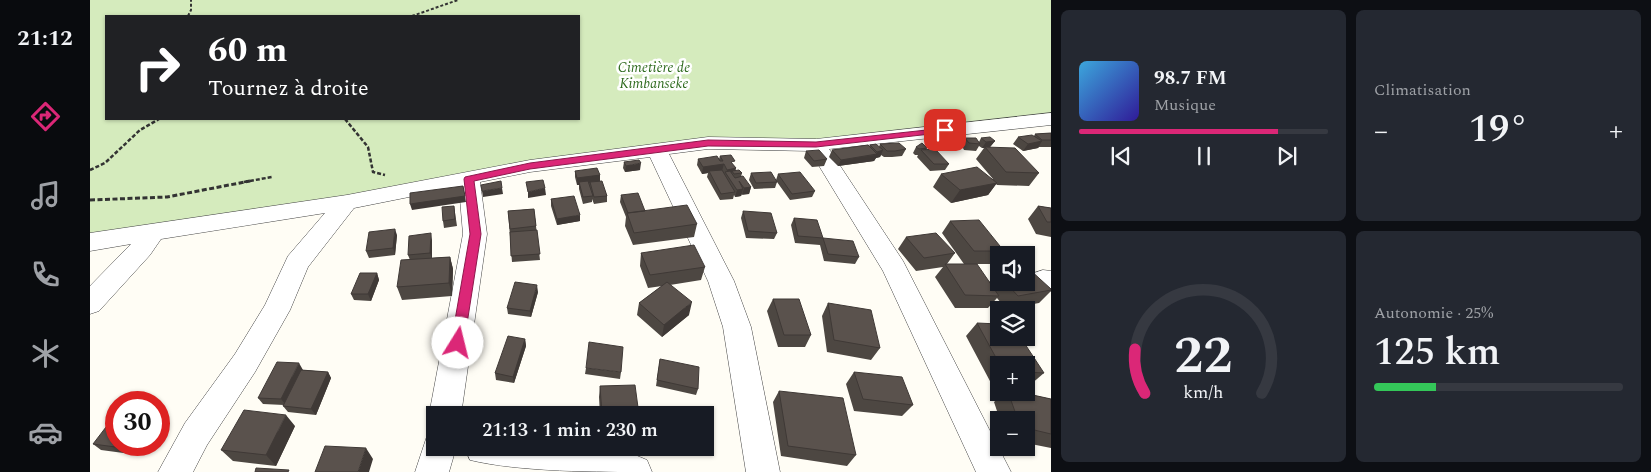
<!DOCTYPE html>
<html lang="fr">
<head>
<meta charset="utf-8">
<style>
  body { margin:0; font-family:Spectral,serif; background:#242831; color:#f1f3f6; height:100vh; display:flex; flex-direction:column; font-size:19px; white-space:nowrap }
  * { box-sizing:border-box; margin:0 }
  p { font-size:16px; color:#9ea1a6 }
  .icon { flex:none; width:28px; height:28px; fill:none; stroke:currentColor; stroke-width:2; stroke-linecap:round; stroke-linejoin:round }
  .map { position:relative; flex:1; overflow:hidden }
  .side { display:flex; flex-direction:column; gap:10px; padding:10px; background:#0d0f14; width:600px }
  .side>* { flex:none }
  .top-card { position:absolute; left:15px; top:15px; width:475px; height:105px; border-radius:0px; box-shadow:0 1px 4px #0004; background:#202124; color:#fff; overflow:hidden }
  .tools { position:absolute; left:900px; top:246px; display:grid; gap:10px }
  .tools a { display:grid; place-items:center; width:45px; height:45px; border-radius:0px; background:#171b24; box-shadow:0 1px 4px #0004; font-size:25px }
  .speed { position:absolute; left:15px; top:391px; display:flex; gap:10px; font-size:25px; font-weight:700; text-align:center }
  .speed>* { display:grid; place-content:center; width:65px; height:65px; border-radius:50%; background:#171b24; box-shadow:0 1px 4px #0004; line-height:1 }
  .speed .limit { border:8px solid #d22; background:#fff; color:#111 }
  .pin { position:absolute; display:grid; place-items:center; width:42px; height:42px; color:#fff; margin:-21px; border-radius:10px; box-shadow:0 2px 8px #0006 }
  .me { position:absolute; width:55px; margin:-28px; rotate:9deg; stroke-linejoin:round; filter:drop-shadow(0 0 4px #0008) }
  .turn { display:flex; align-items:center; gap:18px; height:105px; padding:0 20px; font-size:22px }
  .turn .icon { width:65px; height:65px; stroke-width:2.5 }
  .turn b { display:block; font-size:35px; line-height:42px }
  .big { font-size:38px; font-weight:600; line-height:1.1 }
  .side .widget { flex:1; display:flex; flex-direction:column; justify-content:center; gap:8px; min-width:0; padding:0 18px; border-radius:8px; background:#242831 }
  .side .dial { align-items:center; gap:0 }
  .dial svg { height:130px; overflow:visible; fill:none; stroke:#363941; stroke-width:7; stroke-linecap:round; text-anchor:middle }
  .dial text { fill:#f1f3f6; stroke:none }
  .song { display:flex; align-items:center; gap:15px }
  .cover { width:60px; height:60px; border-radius:8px; background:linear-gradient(135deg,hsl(200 70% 55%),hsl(250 70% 35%)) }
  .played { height:5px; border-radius:2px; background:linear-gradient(90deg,#db2777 80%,#363941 80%) }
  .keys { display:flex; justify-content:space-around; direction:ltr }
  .heat { display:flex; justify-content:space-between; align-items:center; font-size:28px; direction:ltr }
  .charge { height:8px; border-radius:4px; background:linear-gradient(90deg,#34c759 25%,#363941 0) }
  .side .tiles { flex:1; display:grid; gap:10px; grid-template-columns:repeat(2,1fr) }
  .trip { position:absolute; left:336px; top:406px; width:288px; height:50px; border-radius:0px; background:#171b24; box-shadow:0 1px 4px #0004; font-weight:600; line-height:50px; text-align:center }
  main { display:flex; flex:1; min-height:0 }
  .tab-bar { display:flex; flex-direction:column; width:90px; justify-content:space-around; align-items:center; background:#090b0e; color:#9ea1a6 }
  .tab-bar .icon { width:35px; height:35px }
  .tab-bar .active { color:#db2777 }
  .tab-bar b { font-size:22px; color:#f1f3f6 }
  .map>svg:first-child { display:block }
  .green { fill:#d5ebbd; fill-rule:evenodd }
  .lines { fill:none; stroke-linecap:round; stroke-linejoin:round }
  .minor-casing { stroke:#444; stroke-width:1 }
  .path-far2 { stroke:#333; stroke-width:2; stroke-dasharray:3 2; stroke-linecap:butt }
  .path-far1 { stroke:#333; stroke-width:2.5; stroke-dasharray:4 2; stroke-linecap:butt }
  .path { stroke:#333; stroke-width:3; stroke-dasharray:5 2.5; stroke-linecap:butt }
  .minor { fill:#fff; fill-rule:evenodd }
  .wall { fill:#4d4742 }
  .shaded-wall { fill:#3f3936 }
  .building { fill:#5a524d; stroke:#3f3936 }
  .route { fill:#db2777; stroke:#8e194d }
  .labels { text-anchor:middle; stroke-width:5; stroke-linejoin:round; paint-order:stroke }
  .far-park-label { font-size:14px; font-style:italic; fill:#2f6b1f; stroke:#fff }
</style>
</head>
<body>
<main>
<nav class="tab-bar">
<b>21:12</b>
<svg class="icon active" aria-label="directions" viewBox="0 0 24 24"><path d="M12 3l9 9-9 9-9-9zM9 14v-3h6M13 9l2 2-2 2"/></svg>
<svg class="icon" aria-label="music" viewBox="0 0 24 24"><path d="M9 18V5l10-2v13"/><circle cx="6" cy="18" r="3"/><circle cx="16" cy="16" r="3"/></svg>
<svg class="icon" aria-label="phone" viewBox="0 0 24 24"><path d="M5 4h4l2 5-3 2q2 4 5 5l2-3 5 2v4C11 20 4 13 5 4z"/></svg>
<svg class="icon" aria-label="climate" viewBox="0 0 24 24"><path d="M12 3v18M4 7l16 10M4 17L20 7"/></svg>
<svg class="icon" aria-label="car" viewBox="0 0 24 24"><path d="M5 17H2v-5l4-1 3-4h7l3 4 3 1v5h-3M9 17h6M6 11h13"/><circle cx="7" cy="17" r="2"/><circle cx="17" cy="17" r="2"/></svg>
</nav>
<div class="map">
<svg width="961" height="472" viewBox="0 0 961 472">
  <rect width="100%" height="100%" fill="#fffdf5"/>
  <path class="green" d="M0,0H961V119L726,145L618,143L0,242ZM16,16H489V119H16Z"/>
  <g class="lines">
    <defs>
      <path id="minor" d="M961,113V125L739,149L813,261L921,472H886L793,271L720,151L618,149L579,154L644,281L661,327L690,472H656L633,327L618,281L560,157L440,172L390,182L397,234L371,415H345V426L339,415L373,234L369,187L264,208L218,267L200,310L165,372L117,445L103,472H68L95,423L145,354L175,305L198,256L235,213L71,239L60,255L9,311L0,314V286L41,244L0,251V233L257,195L440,160L618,137L726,139Z
        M953,270L961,271V291L944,287L940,280L944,273Z
        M345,433V448H366L359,472H325L337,436Z
        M375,448H496L545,455L557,460L562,472C509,472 429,472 380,460Z"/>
    </defs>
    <use href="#minor" class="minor-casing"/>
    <path class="path-far2" d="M98,16L101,10V0
      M322,16L368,0"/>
    <path class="path-far1" d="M255,119L278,147L283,172L295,175
      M0,170L15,163L50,130L69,119
      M154,182L182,177"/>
    <path class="path" d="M0,200L77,197L160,181"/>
    <use href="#minor" class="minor"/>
  </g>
  <path class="wall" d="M961,133V147H949L948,148L933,151L923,144L928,137L944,136L945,134Z
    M875,138L889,142L891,138L905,141L900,147L949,173L939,186L907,185L906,184L898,195L861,203L843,187L851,174L903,179L886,159L894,148H892L889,146L886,151L874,150L871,144Z
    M790,144L816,149L812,156L802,157H794L791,155L790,157L786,158L784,161L748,166L739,157L742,150L779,146L780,145L789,147Z
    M826,147L837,148L836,150L859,164L855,170L840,171L827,157L828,155H825L823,153Z
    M716,151L737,159L734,166L722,167L714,158Z
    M630,156L644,166L646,168L645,171L652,173L651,177L661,187L659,194H652L651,196L645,197L644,195L643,199L630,200L617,177L618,173L612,174L607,165L608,159H629Z
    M534,162L550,170L535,172L533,168Z
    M485,171L510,175V181L517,196V202L504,204L502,199V202L493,204L489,189V185H487L485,177Z
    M661,173L686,180L688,174L725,191L722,197L700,200L687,182L685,188L664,189L659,180Z
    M531,195L555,211L607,224L604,237L543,245L535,226L536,217L530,202Z
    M461,199L490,221L467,225L461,206Z
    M364,206L367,226L354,228L353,221Z
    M948,206L961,208V237L946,234L938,219Z
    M444,209L450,260L422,262L418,211Z
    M653,211L687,233L684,239L656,238L651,218Z
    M704,218L733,238L730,245L705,243L701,225Z
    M860,221L914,251L911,255H909V258L904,264H874L852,233Z
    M307,235L305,255L279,258L276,251Z
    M816,237L865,253L857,264L899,282L906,274L909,273V282H936L961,289V291L949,303L916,309L907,298L898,308H865L845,277L853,267L826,271L808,249Z
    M733,238L769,257L765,264L734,261L730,245Z
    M342,240V258L360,257L363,269L362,296L312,300L307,287L320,260L318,255Z
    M551,253L615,267L611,280L580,285L599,315L572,337L547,315L549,303L572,286L558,288L550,266Z
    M287,273L289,280L281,301L264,300L261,294Z
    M448,292L441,317L418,314L417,308Z
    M683,299L721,335L715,347H688L677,311Z
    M738,303L790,348L781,360L737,352L732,316Z
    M887,323L954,373L940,385H936V365H909V383H901L876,336Z
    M435,339L436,346L424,383L406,380L405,373Z
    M570,359L608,389L606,395L566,386Z
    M496,368L531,372L530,379L495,374Z
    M213,370L238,372L241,378L226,415L198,412L193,406L194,405L173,404L168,398Z
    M764,372L823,405L812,416L764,411L756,384Z
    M510,386L549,415H510L509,397Z
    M689,391L766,455L757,466L691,456L683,402Z
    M915,392H929L961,399V448L936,443V420H910L904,402Z
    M205,426L186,466L143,461L131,450Z
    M3,444L26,445H47L41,454L11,450Z"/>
  <path class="shaded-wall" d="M905,141L900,147H895L894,148H892L896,142Z
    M952,141L948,148L933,151L938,144Z
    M793,150L790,157L786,158L784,161L748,166L751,160L785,155L787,152Z
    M551,163L550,170L535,172L536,166Z
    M634,164L632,171H619L618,173L612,174L613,167Z
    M646,168L644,175V174L642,171L641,176L636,174L637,170Z
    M510,175V182L490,184L489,182V185H487V178Z
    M907,183L898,195L861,203L870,190Z
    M373,186L376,202L322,210L320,204Z
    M661,187L659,194L652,195L654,188Z
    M412,188L413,194L393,197L392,191Z
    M455,188L456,195L438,198V192Z
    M653,189L651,196L645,197L647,190Z
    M490,215V221L467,225V219Z
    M305,229L307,235L305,255L303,248Z
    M341,233L342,240V259L340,253Z
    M360,257L363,269L362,296L359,283Z
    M287,273L289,280L281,301L278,294Z
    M447,285L448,292L441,317L440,311Z
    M602,302L599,315L572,337L574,325Z
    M435,339L436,346L424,383L423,377Z
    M209,363L213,370L196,405L191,399Z
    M238,372L241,378L226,415L221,409Z
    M196,415L205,426L186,466L176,455Z
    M35,445H47L41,454L33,448Z
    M276,448L283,459L279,472H268Z"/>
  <path class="building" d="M961,133V140H952L945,134Z
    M942,135L952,141L938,144L928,137Z
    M900,137L905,141L896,142L891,138Z
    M875,138H886L890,144L879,143Z
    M809,143L816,149L805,151H797L790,144Z
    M832,143L837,148L829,149L826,147Z
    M786,144L793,150L787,152L780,145Z
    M778,145L787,154L751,160L742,150Z
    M895,147L925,148L949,173L916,172Z
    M845,149L859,164H844L831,150Z
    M729,150L737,159L724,161L716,151Z
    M641,155L645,161L641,162L646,168L637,170L634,164L613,167L608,159L627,156L630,161H633L630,156Z
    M549,160L551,163L536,166L534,162Z
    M887,167L907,183L870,190L851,174Z
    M507,168L510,175L487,178L485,171Z
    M632,170L645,192L631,194L619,171Z
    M649,170L652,173L644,174L642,171Z
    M640,171L645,178L653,176L661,187L654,188L649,181L653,189L647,190L635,172Z
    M681,172L687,182L666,183L661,173Z
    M710,172L725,191L702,194L688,174Z
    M453,180L455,188L438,192L436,182Z
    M411,181L412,188L392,191L391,185Z
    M498,181L503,196L493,197L489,182Z
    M512,181L517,196L504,197L500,182Z
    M373,186L375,196L320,204V193Z
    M548,193L555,211L538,213L531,195Z
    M484,196L490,215L467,219L461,199Z
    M597,205L607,224L544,233L537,213Z
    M364,206L365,219L353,221L352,207Z
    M948,206L961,208V222H957Z
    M444,209L446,226L420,229L418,211Z
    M653,211L681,213L687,233L658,231Z
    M704,218L727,220L733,238L708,236Z
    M889,220L914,251H884L860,221Z
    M305,229L303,248L276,251L279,232Z
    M447,230L450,254L421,256L420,232Z
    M341,233L340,253L318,255L319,236Z
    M846,233L865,253L834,258L816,237Z
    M733,238L763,241L769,257L738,254Z
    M604,245L615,267L560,275L551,253Z
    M360,257L359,283L307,287L311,260Z
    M855,264H887L909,296L875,295Z
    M936,269H939L961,289V290L928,296L915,282H936Z
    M270,273H287L278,294H261Z
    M425,282L447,285L440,311L417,308Z
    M577,282L602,302L574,325L549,303Z
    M683,299H709L721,335H694Z
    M738,303L781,310L790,348L744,340Z
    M887,323L909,324V338H931L954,373L936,372V365H910Z
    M418,336L435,339L423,377L405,373Z
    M499,342L533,347L531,372L496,368Z
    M570,359L609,367L608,389L567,380Z
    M187,362L209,363L191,399L168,398Z
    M211,370L238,372L221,409L193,406Z
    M764,372L812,377L823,405L773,399Z
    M545,385L549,415H512L510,386Z
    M689,391L753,398L766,455L698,446Z
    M918,392H929L961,399V434L936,428V420H928Z
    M154,410L196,415L176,455L131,450Z
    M26,414V445H35L33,448L3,444Z
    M235,446L276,448L268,472H225Z
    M166,468L199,470L198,472H165Z"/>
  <path class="route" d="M855,128L860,130L858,132L726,147L618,146L440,169L384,181L391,234L374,343L372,347L368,348L363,347L361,343L380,234L374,179L375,177L440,163L618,140L726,142Z"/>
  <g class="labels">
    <g class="far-park-label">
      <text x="564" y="72">Cimetière de<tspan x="564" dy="16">Kimbanseke</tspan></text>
    </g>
  </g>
</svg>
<div class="tools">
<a><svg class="icon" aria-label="sound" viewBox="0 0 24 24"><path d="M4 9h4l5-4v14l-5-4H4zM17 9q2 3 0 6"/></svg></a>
<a><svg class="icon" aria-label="layers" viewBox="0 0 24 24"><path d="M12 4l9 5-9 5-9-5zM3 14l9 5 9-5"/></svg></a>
<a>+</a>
<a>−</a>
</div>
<div class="speed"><div class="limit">30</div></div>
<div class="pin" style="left:855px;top:130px;background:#d93025"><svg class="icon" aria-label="arrive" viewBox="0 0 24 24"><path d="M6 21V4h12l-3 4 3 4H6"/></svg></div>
<svg class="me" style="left:368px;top:343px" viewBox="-20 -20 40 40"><circle r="19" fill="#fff"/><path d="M0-13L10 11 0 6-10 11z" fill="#db2777"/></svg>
<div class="trip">21:13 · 1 min · 230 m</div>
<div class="top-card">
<div class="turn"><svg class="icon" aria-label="right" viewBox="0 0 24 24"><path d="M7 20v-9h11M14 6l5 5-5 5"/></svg><div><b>60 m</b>Tournez à droite</div></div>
</div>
</div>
<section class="side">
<div class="tiles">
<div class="widget">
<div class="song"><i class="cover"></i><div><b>98.7 FM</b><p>Musique</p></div></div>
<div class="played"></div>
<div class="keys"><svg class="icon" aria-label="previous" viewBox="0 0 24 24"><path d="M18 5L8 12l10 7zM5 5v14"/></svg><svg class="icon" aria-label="pause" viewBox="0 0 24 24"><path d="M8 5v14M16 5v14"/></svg><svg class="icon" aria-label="next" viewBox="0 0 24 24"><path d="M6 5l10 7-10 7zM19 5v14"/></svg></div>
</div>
<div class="widget"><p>Climatisation</p>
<div class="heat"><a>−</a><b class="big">19°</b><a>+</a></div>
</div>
<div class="widget dial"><svg viewBox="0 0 100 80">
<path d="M14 69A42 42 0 1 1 86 69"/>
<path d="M14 69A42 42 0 0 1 8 42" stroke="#db2777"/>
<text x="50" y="56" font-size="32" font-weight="700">22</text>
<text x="50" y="72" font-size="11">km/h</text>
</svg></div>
<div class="widget"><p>Autonomie · 25%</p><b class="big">125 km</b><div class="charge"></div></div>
</div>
</section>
</main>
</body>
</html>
